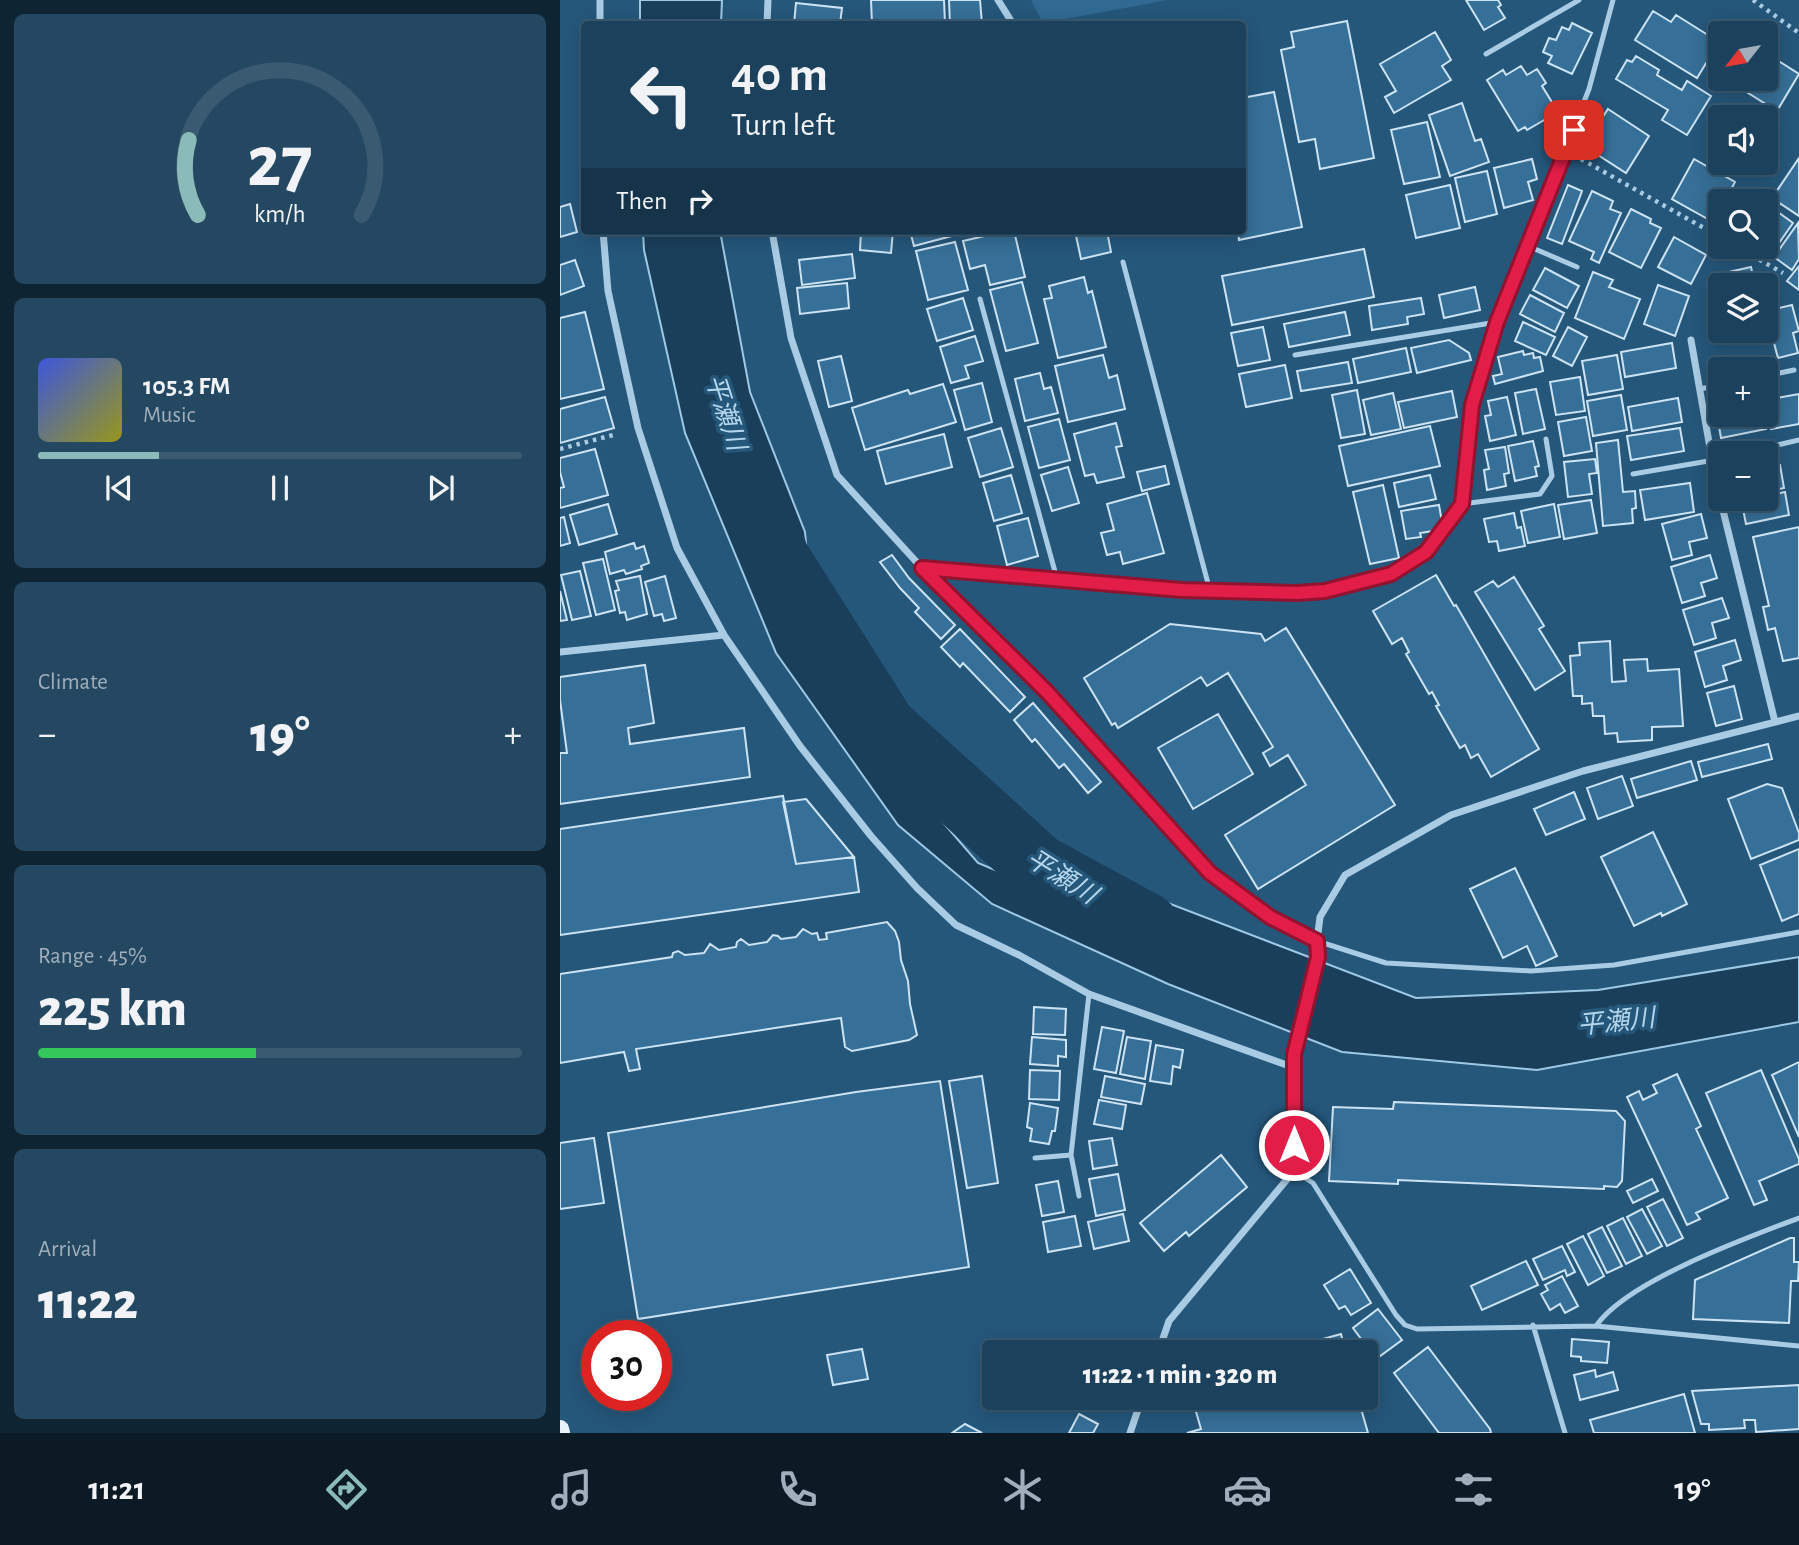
<!DOCTYPE html>
<html lang="en">
<head>
<meta charset="utf-8">
<style>
  body { margin:0; font-family:"Alegreya Sans","Noto Sans JP",sans-serif; background:#254862; color:#f1f3f6; height:100vh; display:flex; flex-direction:column; font-size:26px; white-space:nowrap }
  * { box-sizing:border-box; margin:0 }
  p { font-size:23px; color:#a0afbb }
  .icon { flex:none; width:38px; height:38px; fill:none; stroke:currentColor; stroke-width:2; stroke-linecap:round; stroke-linejoin:round }
  .map { position:relative; flex:1; overflow:hidden }
  .details { display:flex; flex-direction:column; gap:14px; padding:14px; background:#0f2433; width:560px }
  .details>* { flex:none }
  .top-card { position:absolute; left:21px; top:21px; width:665px; height:214px; border-radius:7px; box-shadow:0 4px 18px #0003,0 0 0 2px #3a5a72; background:#1c415c; color:#f1f3f6; overflow:hidden }
  .needle { width:46px; rotate:239deg }
  .fabs { position:absolute; left:1148px; top:21px; display:grid; gap:14px }
  .fabs a { display:grid; place-items:center; width:70px; height:70px; border-radius:7px; background:#1c415c; box-shadow:0 4px 18px #0003,0 0 0 2px #3a5a72; font-size:35px }
  .speed { position:absolute; left:21px; top:1320px; display:flex; gap:14px; font-size:35px; font-weight:700; text-align:center }
  .speed>* { display:grid; place-content:center; width:91px; height:91px; border-radius:50%; background:#1c415c; box-shadow:0 4px 18px #0003,0 0 0 2px #3a5a72; line-height:1 }
  .speed .limit { border:10px solid #d22; background:#fff; color:#111 }
  .pin { position:absolute; display:grid; place-items:center; width:60px; height:60px; color:#fff; margin:-30px; border-radius:14px; box-shadow:0 4px 10px #0006 }
  .me { position:absolute; width:77px; margin:-38px; rotate:0deg; stroke-linejoin:round; filter:drop-shadow(0 0 5px #0008) }
  .turn { display:flex; align-items:center; gap:24px; height:147px; padding:0 35px; font-size:32px }
  .turn .icon { width:91px; height:91px; stroke-width:2.5 }
  .turn b { display:block; font-size:49px; line-height:60px }
  .then { display:flex; align-items:center; height:66px; padding:0 35px; background:#0003; gap:14px; font-size:26px }
  .big { font-size:52px; font-weight:800; line-height:1.1 }
  .details .tile { flex:1; display:flex; flex-direction:column; justify-content:center; gap:10px; min-width:0; padding:0 24px; border-radius:10px; background:#254862 }
  .details .dial { align-items:center; gap:0 }
  .dial svg { height:182px; overflow:visible; fill:none; stroke:#3a5a72; stroke-width:7; stroke-linecap:round; text-anchor:middle }
  .dial text { fill:#f1f3f6; stroke:none }
  .song { display:flex; align-items:center; gap:21px }
  .cover { width:84px; height:84px; border-radius:10px; background:linear-gradient(135deg,hsl(230 70% 55%),hsl(60 70% 35%)) }
  .played { height:7px; border-radius:4px; background:linear-gradient(90deg,#8bbbb9 25%,#3a5a72 25%) }
  .keys { display:flex; justify-content:space-around; direction:ltr }
  .heat { display:flex; justify-content:space-between; align-items:center; font-size:38px; direction:ltr }
  .charge { height:10px; border-radius:5px; background:linear-gradient(90deg,#34c759 45%,#3a5a72 0) }
  .trip { position:absolute; left:422px; top:1340px; width:396px; height:70px; border-radius:7px; background:#1c415c; box-shadow:0 4px 18px #0003,0 0 0 2px #3a5a72; font-weight:800; line-height:70px; text-align:center }
  .menu { display:flex; height:112px; justify-content:space-around; align-items:center; background:#0b1a25; color:#a0afbb }
  .menu .icon { width:49px; height:49px }
  .menu .current { color:#8bbbb9 }
  .menu b { font-size:32px; color:#f1f3f6 }
  main { display:flex; flex:1; min-height:0 }
  .map>svg:first-child { display:block }
  .green { fill:#306a92 }
  .water { fill:#1a3f5b; stroke:#9ec9e5; stroke-width:2 }
  .lines { fill:none; stroke-linecap:round; stroke-linejoin:round }
  .river { stroke:#1a3f5b; stroke-width:65 }
  .building { fill:#366f97; stroke:#cce3f3; stroke-width:2 }
  .path { stroke:#a9cce4; stroke-width:4.5; stroke-dasharray:3.5 5; stroke-linecap:butt }
  .lane { stroke:#a9cce4; stroke-width:5 }
  .street { stroke:#a9cce4; stroke-width:7 }
  .primary { stroke:#e9f3fc; stroke-width:18 }
  .route-casing { stroke:#92132f; stroke-width:18 }
  .route { stroke:#e11d48; stroke-width:12 }
  .labels { text-anchor:middle; stroke-width:7; stroke-linejoin:round; paint-order:stroke }
  .water-label { font-size:26px; font-style:italic; fill:#b4d6ec; stroke:#25577b }
</style>
</head>
<body>
<main>
<section class="details">
<div class="tile dial"><svg viewBox="0 0 100 80">
<path d="M14 69A42 42 0 1 1 86 69"/>
<path d="M14 69A42 42 0 0 1 10 36" stroke="#8bbbb9"/>
<text x="50" y="56" font-size="32" font-weight="700">27</text>
<text x="50" y="72" font-size="11">km/h</text>
</svg></div>
<div class="tile">
<div class="song"><i class="cover"></i><div><b>105.3 FM</b><p>Music</p></div></div>
<div class="played"></div>
<div class="keys"><svg class="icon" aria-label="previous" viewBox="0 0 24 24"><path d="M18 5L8 12l10 7zM5 5v14"/></svg><svg class="icon" aria-label="pause" viewBox="0 0 24 24"><path d="M8 5v14M16 5v14"/></svg><svg class="icon" aria-label="next" viewBox="0 0 24 24"><path d="M6 5l10 7-10 7zM19 5v14"/></svg></div>
</div>
<div class="tile"><p>Climate</p>
<div class="heat"><a>−</a><b class="big">19°</b><a>+</a></div>
</div>
<div class="tile"><p>Range · 45%</p><b class="big">225 km</b><div class="charge"></div></div>
<div class="tile"><p>Arrival</p><b class="big">11:22</b></div>
</section>
<div class="map">
<svg width="1239" height="1433" viewBox="0 0 1239 1433">
  <rect width="100%" height="100%" fill="#25577b"/>
  <path class="green" d="M471,0H608L483,23Z"/>
  <path class="water" d="M80,0H162L161,24H80Z
    M83,231H160L190,392L245,532L255,642L348,782L418,863L471,885L548,880L856,998L1038,990L1239,957V1022L977,1070L782,1052L608,984L432,904L338,825L216,653L125,433L84,250Z"/>
  <g class="lines">
    <path class="river" d="M210,537L217,558L324,727L479,867L586,925"/>
  </g>
  <path class="building" d="M311,0H384L385,24H312Z
    M389,0H420L422,24H390Z
    M906,0H938L941,5L938,7L945,18L924,30Z
    M236,3L282,8L280,24H234Z
    M1093,11L1111,22L1116,15L1159,42L1137,78L1075,40Z
    M787,21L814,158L760,169L755,139L739,142L721,50L734,47L731,32Z
    M1012,23L1032,33L1012,74L988,63L992,56L983,52L989,38L996,40L1002,27L1009,30Z
    M875,32L891,60L882,66L891,80L834,113L825,97L836,91L820,64Z
    M1206,53L1239,74L1217,111L1177,86L1182,79H1206Z
    M1076,56L1099,70L1097,75L1122,90L1127,81L1151,96L1127,135L1102,120L1108,110L1056,79L1067,60L1072,62Z
    M961,66L967,75L977,69L986,83L982,86L998,112L967,130L965,127L958,131L927,80L943,70L946,75Z
    M714,92L742,227L679,240L678,231H682V98Z
    M902,103L915,141L921,139L929,162L890,176L869,115Z
    M1048,109L1089,136L1066,173L1024,146Z
    M867,122L880,177L844,184L831,130Z
    M1239,158V216L1212,198Z
    M972,159L977,179L968,182L973,200L944,208L934,168Z
    M1134,159L1175,182L1165,201H1160V210L1153,222L1112,199Z
    M927,171L937,214L905,222L895,178Z
    M890,185L900,228L856,238L846,195Z
    M1008,185L1022,191L1002,244L987,238Z
    M1032,191L1053,201L1050,209L1061,213L1039,263L1031,259L1034,252L1009,241Z
    M10,204L17,232L0,237V207Z
    M1071,209L1091,219L1090,223L1101,228L1081,268L1049,252Z
    M1218,212L1233,223L1212,253L1204,247H1206V230Z
    M1238,223L1239,259L1232,270L1214,257Z
    M301,231H333L331,253L300,250Z
    M350,231H402L403,233L354,246Z
    M446,231H454L465,277L430,285L425,265L410,269L403,241Z
    M515,231H547L551,252L521,259Z
    M1114,237L1146,255L1131,284L1098,267Z
    M395,242L408,290L368,300L356,251Z
    M804,249L814,297L672,325L662,276Z
    M292,254L295,278L242,285L239,260Z
    M15,260L24,286L0,295V265Z
    M1239,266V290L1227,281Z
    M1191,267L1195,285H1160V316L1151,276Z
    M985,268L1019,286L1007,308L973,290Z
    M1033,272L1053,280L1049,287L1080,299L1064,339L1015,318Z
    M524,277L528,293L532,291L546,347L498,358L484,299L492,298L489,286Z
    M462,282L478,343L446,351L430,290Z
    M287,283L289,308L240,314L237,288Z
    M1098,285L1129,296L1115,336L1084,324Z
    M915,287L920,310L884,318L879,295Z
    M970,295L1004,313L995,332L960,314Z
    M403,298L413,330L377,341L367,309Z
    M861,298L864,314L847,317L848,324L812,330L809,306Z
    M1232,305L1239,331L1233,333L1238,353L1218,358L1211,332L1198,335L1197,331H1206V311Z
    M25,312L44,389L0,399V318Z
    M785,312L790,335L729,347L724,324Z
    M963,322L995,337L986,355L955,341Z
    M703,327L710,360L678,366L671,333Z
    M1008,327L1027,337L1012,366L993,356Z
    M415,336L423,361L405,366L409,378L391,383L380,347Z
    M889,340L909,353L911,360L857,373L851,348Z
    M1112,343L1116,368L1065,377L1061,352Z
    M846,348L851,372L798,383L793,359Z
    M963,351L964,355L973,353L974,358L980,357L983,371L935,384L933,376L942,374L938,357Z
    M543,355L549,378L557,375L565,409L508,422L495,366Z
    M1057,355L1063,389L1028,395L1022,361Z
    M281,356L292,401L269,407L258,361Z
    M788,362L792,383L741,391L737,371Z
    M725,365L732,398L686,407L679,374Z
    M480,373L484,389L491,387L498,413L465,421L455,379Z
    M1020,377L1025,411L996,415L990,382Z
    M422,383L432,422L405,430L394,390Z
    M383,384L396,422L305,450L292,408L348,390L350,394Z
    M976,389L985,429L963,434L955,393Z
    M797,390L805,434L781,438L772,395Z
    M892,391L897,417L844,428L838,402Z
    M833,393L841,429L811,435L803,400Z
    M1239,394V424L1211,429L1206,400Z
    M1061,395L1067,430L1033,436L1027,401Z
    M45,397L54,428L0,443V409Z
    M947,397L956,435L930,441L925,416L931,415L928,401Z
    M1118,398L1122,422L1072,431L1068,407Z
    M1157,415H1197L1198,420L1204,418L1206,429L1161,438Z
    M1026,417L1032,451L1004,456L998,422Z
    M499,419L510,460L479,468L468,427Z
    M556,423L562,446L556,447L564,477L537,483L534,474L525,476L514,434Z
    M870,426L880,466L788,486L779,446Z
    M441,428L453,467L420,477L408,438Z
    M1120,428L1124,451L1071,460L1067,436Z
    M384,434L392,467L326,484L317,451Z
    M1058,440L1063,492L1075,491L1076,508L1072,509L1073,523L1043,526L1036,443Z
    M973,441L979,466L975,467L977,476L955,481L948,446Z
    M945,447L949,473L944,474L946,486L927,490L924,470L929,469L925,450Z
    M35,449L48,495L0,508V488L4,487L0,472V458Z
    M1035,459L1037,473L1029,474L1032,494L1008,497L1004,462Z
    M1220,465L1224,488L1206,492V467Z
    M605,466L609,484L582,491L577,472Z
    M508,467L519,503L492,511L481,475Z
    M451,475L462,513L434,521L423,483Z
    M870,475L876,499L839,507L834,483Z
    M1130,483L1134,512L1085,520L1080,490Z
    M823,485L839,558L810,564L793,492Z
    M1225,492L1229,515L1186,524L1183,509L1193,507L1192,499H1206V496Z
    M587,493L604,553L563,564L560,552L547,555L541,533L554,530L547,504Z
    M1031,500L1037,533L1004,539L998,505Z
    M48,504L57,534L19,545L10,515Z
    M994,504L1000,537L968,543L961,511Z
    M879,505L882,522L873,531L860,533L861,537L846,539L841,511Z
    M954,513L957,528L961,527L965,546L939,551L937,541L929,542L924,519Z
    M1141,514L1147,538L1129,542L1132,555L1112,560L1102,524Z
    M4,517L10,543L0,546V518Z
    M468,518L478,556L447,565L437,526Z
    M1239,527V658L1223,661L1215,628L1208,630L1203,607L1209,606L1193,537Z
    M74,543L76,549L84,546L89,563L81,566L82,569L66,574L64,570L50,574L45,552Z
    M332,555L349,578L395,625L381,639L355,612L359,608L340,588L320,562Z
    M1150,555L1157,578L1141,583L1145,596L1122,603L1111,567Z
    M43,559L55,610L36,615L23,563Z
    M20,571L31,616L12,620L1,575Z
    M876,575L894,606L896,605L979,749L931,777L918,754L911,758L905,745L900,748L876,706L879,705L872,692L869,694L846,654L849,652L842,638L832,644L813,611Z
    M80,576L87,614L67,620L65,612L60,613L55,591L59,590L56,581Z
    M105,576L116,618L104,621L102,614L94,616L85,582Z
    M954,577L984,626L979,629L1005,671L975,690L915,592L933,581L938,587Z
    M0,591L7,620L0,621Z
    M1162,598L1169,618L1152,623L1156,638L1134,645L1123,610Z
    M610,624L701,634L705,641L726,628L835,805L698,889L665,835L746,785L728,755L710,766L703,753L713,747L668,673L647,686L641,677L558,728L555,723L552,725L524,678Z
    M400,629L465,697L450,712L403,663L400,667L381,647Z
    M1175,640L1181,660L1163,666L1167,680L1145,687L1135,652Z
    M1050,641L1052,682L1066,681L1064,660L1087,659L1088,671L1119,669L1123,726L1092,727V740L1058,742L1057,733L1045,734L1044,716H1033L1032,703L1022,704V696H1013L1010,656L1020,655L1019,643Z
    M85,665L94,723L68,728L70,744L184,728L190,777L0,804V753H7L0,700V677Z
    M1174,686L1182,719L1156,726L1147,693Z
    M473,703L541,782L528,793L504,764L499,768L475,739L472,742L454,720Z
    M658,714L693,774L633,809L598,748Z
    M1208,744L1212,759L1142,777L1138,762Z
    M1131,761L1137,780L1077,798L1071,779Z
    M1062,776L1073,806L1038,819L1027,788Z
    M1207,784L1222,788L1239,833V840L1191,859L1168,799Z
    M1014,792L1025,819L986,835L974,809Z
    M223,796L236,864L294,857L299,892L0,935V829Z
    M246,799L294,857L236,864L223,802Z
    M1093,832L1127,904L1102,916L1101,913L1074,926L1041,857Z
    M1239,849V914L1222,921L1200,865Z
    M955,868L997,956L976,966L967,946L943,958L910,889Z
    M327,922L335,931L339,942L341,960L348,981L350,1004L357,1035L349,1040L292,1051L285,1047L281,1018L76,1049L80,1069L69,1071L64,1052L0,1063V974L112,957L113,953L118,951L125,955L144,953L150,944L159,950L176,947L177,942L181,939L189,945L207,942L213,935L218,936L221,939L236,937L243,929L252,934L257,933L259,940L267,939L266,933Z
    M474,1007L506,1009L505,1035L473,1034Z
    M542,1027L564,1031L556,1073L534,1069Z
    M472,1037L506,1040V1057L498,1056V1066L470,1064Z
    M567,1037L591,1041L585,1079L560,1074Z
    M596,1045L623,1050L620,1068L613,1066L611,1084L590,1081Z
    M1239,1062V1137L1212,1075Z
    M470,1070L500,1071L499,1100L469,1099Z
    M1201,1070L1239,1159V1164L1199,1181L1207,1200L1194,1205L1146,1093Z
    M1117,1074L1141,1126L1136,1129L1168,1198L1136,1213L1140,1219L1127,1225L1067,1097L1079,1091L1083,1100L1097,1093L1093,1085Z
    M422,1076L438,1183L407,1188L389,1081Z
    M545,1076L585,1084L581,1104L541,1097Z
    M380,1081L409,1267L78,1319L48,1133L296,1092Z
    M539,1100L566,1105L562,1129L534,1124Z
    M834,1102L1056,1111L1065,1121L1062,1181L1057,1187L1044,1186V1189L838,1180V1184L769,1181L773,1107L833,1109Z
    M470,1103L498,1108L495,1131H492L489,1144L470,1141L472,1129L467,1127Z
    M34,1138L44,1203L0,1209V1143Z
    M552,1138L557,1165L533,1169L529,1141Z
    M661,1155L687,1187L629,1236L626,1232L604,1251L580,1223Z
    M558,1174L565,1210L536,1216L529,1179Z
    M1092,1179L1098,1191L1073,1203L1067,1191Z
    M498,1181L504,1212L482,1216L476,1185Z
    M1103,1199L1123,1238L1107,1246L1087,1207Z
    M1082,1209L1102,1246L1087,1254L1067,1217Z
    M563,1214L569,1241L534,1249L528,1222Z
    M515,1216L521,1246L488,1252L483,1222Z
    M1063,1218L1082,1256L1066,1264L1047,1226Z
    M1042,1227L1062,1266L1047,1273L1028,1234Z
    M1023,1236L1044,1276L1028,1285L1007,1244Z
    M1230,1238H1234V1262H1239L1238,1281H1231L1229,1323L1133,1319L1135,1280Z
    M1002,1246L1015,1272L1007,1276L1005,1270L983,1280L973,1259Z
    M966,1261L978,1285L922,1310L911,1286Z
    M790,1269L811,1303L791,1315L785,1306L779,1309L764,1285Z
    M1002,1276L1018,1306L1005,1313L1000,1304L990,1310L981,1294L988,1290L985,1285Z
    M818,1309L842,1340L816,1359L793,1328Z
    M781,1334L786,1353H712Z
    M1012,1339L1049,1342L1047,1363L1021,1361V1357L1011,1356Z
    M868,1347L930,1429L931,1433H879L834,1373Z
    M302,1349L308,1379L273,1385L267,1355Z
    M1035,1370L1036,1377L1053,1372L1058,1390L1020,1400L1014,1375Z
    M1239,1385V1429L1196,1432L1195,1420H1184L1185,1428L1149,1430V1424H1141L1132,1391Z
    M1124,1394L1135,1433H1034L1030,1420Z
    M632,1398H798L808,1433H627L641,1429Z
    M519,1414L538,1424L533,1433H509Z
    M405,1424L422,1433H392Z"/>
  <g class="lines">
    <path class="path" d="M1193,0L1239,33
      M1021,159L1160,237
      M1177,247L1223,273
      M0,449L57,434"/>
    <path class="lane" d="M926,54L1019,0
      M968,246L1017,267
      M563,262L650,591
      M420,299L497,579
      M735,355L937,322
      M1206,376L1234,370
      M1140,389L1160,385
      M1183,453L1239,440
      M1073,474L1160,459
      M902,504L980,494L992,476L986,439
      M765,591L831,574L866,552L902,504L912,405L937,322L1029,89L1053,0
      M757,941L826,963L971,971L1054,965L1239,932
      M475,1158L511,1155
      M734,1171L753,1183L836,1315L845,1325L857,1329L1036,1326L1239,1346
      M519,1196L511,1155L529,994
      M973,1325L1005,1433
      M1036,1326C1067,1281 1186,1238 1239,1218"/>
    <path class="street" d="M438,0L453,24
      M40,24V0
      M207,24L208,0
      M43,231L48,291L78,428L117,548L164,635L240,746L311,836L357,888L396,925L459,955L529,994L735,1068
      M212,231L231,338L277,475L362,568L488,693L650,873L710,917L757,941
      M1131,340L1156,482L1215,722
      M362,568L622,590L737,593L765,591
      M0,652L164,635
      M598,1353L609,1321L734,1171V1055L758,957L757,941L760,917L785,875L891,815L1023,771L1239,716
      M570,1433L582,1398"/>
    <path class="primary" d="M0,1429L1,1433"/>
  </g>
  <g class="lines">
    <defs>
      <path id="route" d="M734,1145V1055L758,957L757,941L710,917L650,873L488,693L362,568L622,590L737,593L765,591L831,574L866,552L902,504L912,405L937,322L1014,130"/>
    </defs>
    <use href="#route" class="route-casing"/>
    <use href="#route" class="route"/>
  </g>
  <g class="labels">
    <g class="water-label">
      <text transform="translate(166 412) rotate(72)" y="9">平瀬川</text>
      <text transform="translate(502 876) rotate(32)" y="9">平瀬川</text>
      <text transform="translate(1056 1021) rotate(-6)" y="9">平瀬川</text>
    </g>
  </g>
</svg>
<div class="fabs">
<a><svg class="needle" viewBox="-14 -14 28 28"><path d="M0-13l5 13h-10z" fill="#e53935"/><path d="M0 13l5-13h-10z" fill="#a0afbb"/></svg></a>
<a><svg class="icon" aria-label="sound" viewBox="0 0 24 24"><path d="M4 9h4l5-4v14l-5-4H4zM17 9q2 3 0 6"/></svg></a>
<a><svg class="icon" aria-label="search" viewBox="0 0 24 24"><circle cx="10" cy="10" r="6"/><path d="M15 15l6 6"/></svg></a>
<a><svg class="icon" aria-label="layers" viewBox="0 0 24 24"><path d="M12 4l9 5-9 5-9-5zM3 14l9 5 9-5"/></svg></a>
<a>+</a>
<a>−</a>
</div>
<div class="speed"><div class="limit">30</div></div>
<div class="pin" style="left:1014px;top:130px;background:#d93025"><svg class="icon" aria-label="arrive" viewBox="0 0 24 24"><path d="M6 21V4h12l-3 4 3 4H6"/></svg></div>
<svg class="me" style="left:734px;top:1145px" viewBox="-20 -20 40 40"><circle r="17" fill="#e11d48" stroke="#fff" stroke-width="3"/><path d="M0-11L8 9 0 5-8 9z" fill="#fff"/></svg>
<div class="trip">11:22 · 1 min · 320 m</div>
<div class="top-card">
<div class="turn"><svg class="icon" aria-label="left" viewBox="0 0 24 24"><path d="M17 20v-9H6M10 6l-5 5 5 5"/></svg><div><b>40 m</b>Turn left</div></div>
<div class="then">Then<svg class="icon" aria-label="right" viewBox="0 0 24 24"><path d="M7 20v-9h11M14 6l5 5-5 5"/></svg></div>
</div>
</div>
</main>
<nav class="menu">
<b>11:21</b>
<svg class="icon current" aria-label="directions" viewBox="0 0 24 24"><path d="M12 3l9 9-9 9-9-9zM9 14v-3h6M13 9l2 2-2 2"/></svg>
<svg class="icon" aria-label="music" viewBox="0 0 24 24"><path d="M9 18V5l10-2v13"/><circle cx="6" cy="18" r="3"/><circle cx="16" cy="16" r="3"/></svg>
<svg class="icon" aria-label="phone" viewBox="0 0 24 24"><path d="M5 4h4l2 5-3 2q2 4 5 5l2-3 5 2v4C11 20 4 13 5 4z"/></svg>
<svg class="icon" aria-label="climate" viewBox="0 0 24 24"><path d="M12 3v18M4 7l16 10M4 17L20 7"/></svg>
<svg class="icon" aria-label="car" viewBox="0 0 24 24"><path d="M5 17H2v-5l4-1 3-4h7l3 4 3 1v5h-3M9 17h6M6 11h13"/><circle cx="7" cy="17" r="2"/><circle cx="17" cy="17" r="2"/></svg>
<svg class="icon" aria-label="filters" viewBox="0 0 24 24"><path d="M4 7h16M4 17h16"/><circle cx="9" cy="7" r="2"/><circle cx="15" cy="17" r="2"/></svg>
<b>19°</b>
</nav>
</body>
</html>
